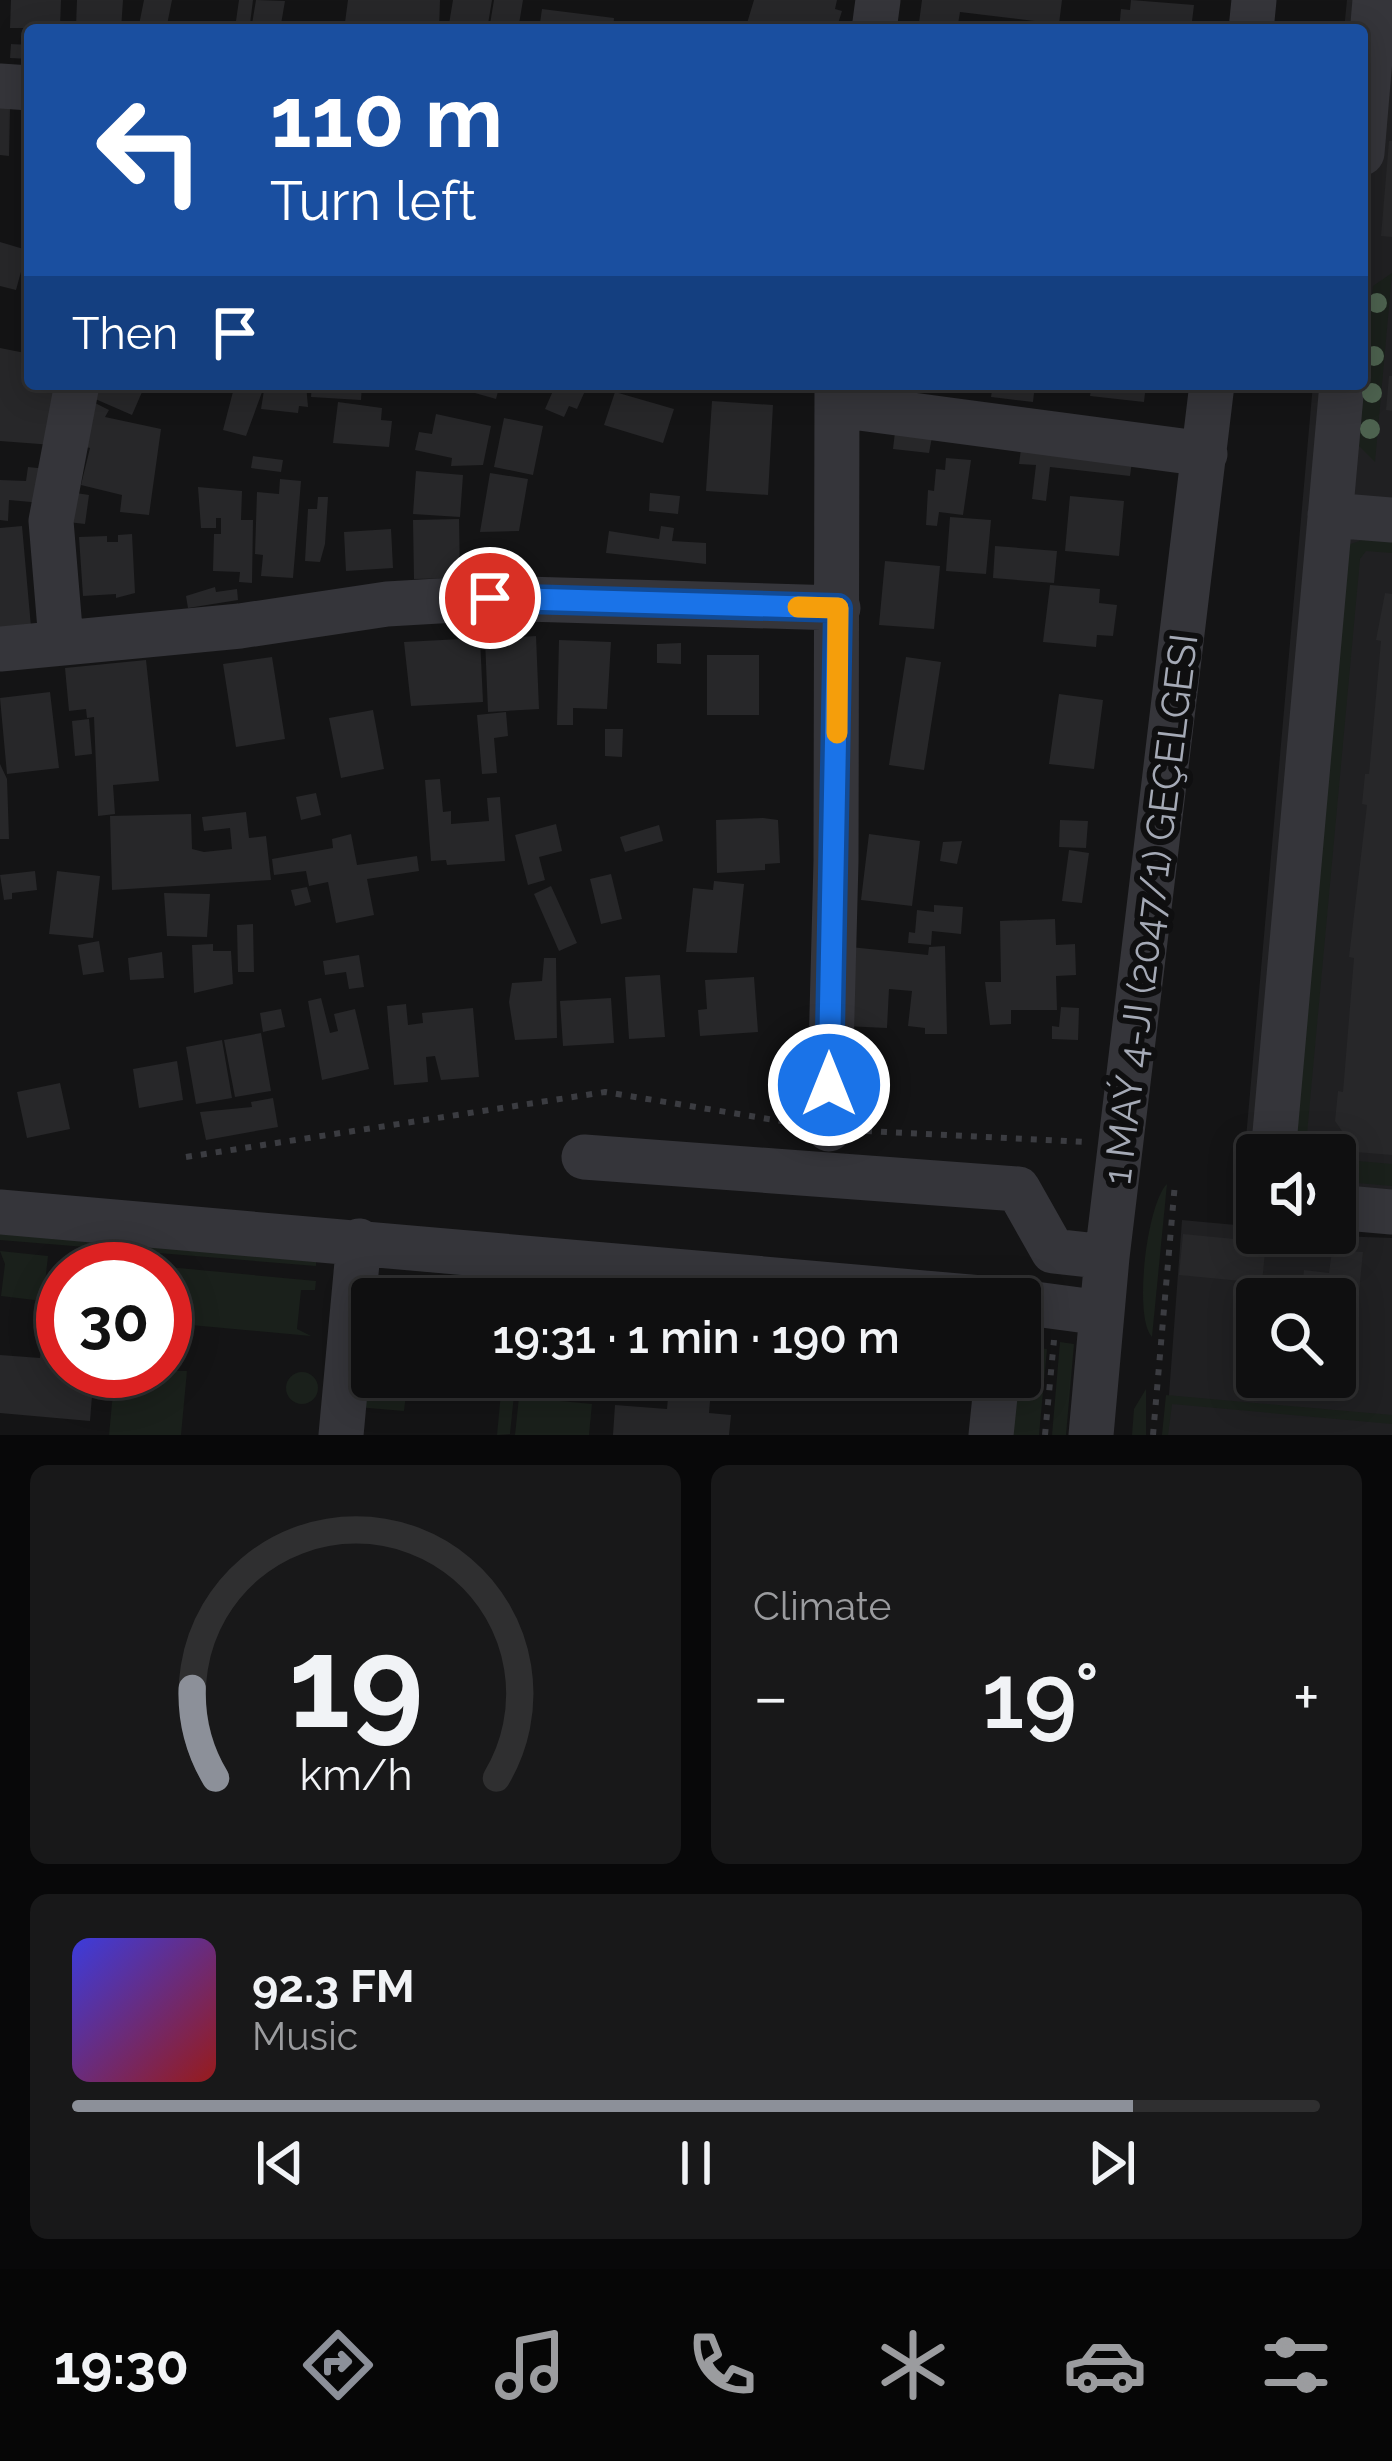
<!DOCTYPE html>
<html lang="en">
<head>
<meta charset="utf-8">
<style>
  body { margin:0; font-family:Raleway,sans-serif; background:#181819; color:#f1f3f6; height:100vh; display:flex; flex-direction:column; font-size:45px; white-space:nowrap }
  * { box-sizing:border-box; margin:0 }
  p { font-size:39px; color:#9b9c9f }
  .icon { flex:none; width:66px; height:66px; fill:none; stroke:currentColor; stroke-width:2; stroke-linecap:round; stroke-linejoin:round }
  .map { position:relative; height:1435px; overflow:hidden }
  .sheet { display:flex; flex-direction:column; gap:30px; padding:30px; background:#080809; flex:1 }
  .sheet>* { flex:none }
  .hud { position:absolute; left:24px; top:24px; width:1344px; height:366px; border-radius:12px; box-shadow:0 6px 30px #0003,0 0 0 3px #2f2f30; background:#1a4fa0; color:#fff; overflow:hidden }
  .fabs { position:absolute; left:1236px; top:1134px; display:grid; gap:24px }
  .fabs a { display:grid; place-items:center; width:120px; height:120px; border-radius:12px; background:#0f0f10; box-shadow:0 6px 30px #0003,0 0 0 3px #2f2f30; font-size:60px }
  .speed { position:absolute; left:36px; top:1242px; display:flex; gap:24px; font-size:60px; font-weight:700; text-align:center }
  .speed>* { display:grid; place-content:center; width:156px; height:156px; border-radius:50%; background:#0f0f10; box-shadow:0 6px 30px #0003,0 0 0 3px #2f2f30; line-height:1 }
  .speed .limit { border:18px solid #d22; background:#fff; color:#111 }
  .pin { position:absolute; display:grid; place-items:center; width:102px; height:102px; color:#fff; margin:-51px; border:6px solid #fff; border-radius:50%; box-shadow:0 3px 12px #0007 }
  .me { position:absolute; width:132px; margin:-66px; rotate:0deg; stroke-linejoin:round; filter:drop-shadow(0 0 9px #0008) }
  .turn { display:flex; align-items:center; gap:42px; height:252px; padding:0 48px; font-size:54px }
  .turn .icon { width:156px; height:156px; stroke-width:2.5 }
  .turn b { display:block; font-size:84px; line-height:102px }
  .then { display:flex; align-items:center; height:114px; padding:0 48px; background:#0003; gap:24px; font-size:45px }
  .big { font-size:90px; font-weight:600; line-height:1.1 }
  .sheet .card { flex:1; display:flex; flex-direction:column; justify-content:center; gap:18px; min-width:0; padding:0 42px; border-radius:18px; background:#181819 }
  .sheet .dial { align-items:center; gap:0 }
  .dial svg { height:312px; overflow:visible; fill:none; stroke:#2f2f30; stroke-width:7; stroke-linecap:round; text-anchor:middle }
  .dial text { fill:#f1f3f6; stroke:none }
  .song { display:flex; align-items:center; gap:36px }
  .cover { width:144px; height:144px; border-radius:18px; background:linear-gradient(135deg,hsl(240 70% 55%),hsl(0 70% 35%)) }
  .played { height:12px; border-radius:6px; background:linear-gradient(90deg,#8c9099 85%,#2f2f30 85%) }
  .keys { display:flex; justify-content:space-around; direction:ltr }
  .heat { display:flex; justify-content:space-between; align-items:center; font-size:66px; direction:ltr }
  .sheet .tiles { flex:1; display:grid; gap:30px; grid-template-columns:1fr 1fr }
  .card:last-child { grid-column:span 2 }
  .trip { position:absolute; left:351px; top:1278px; width:690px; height:120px; border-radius:12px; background:#0f0f10; box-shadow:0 6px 30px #0003,0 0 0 3px #2f2f30; font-weight:600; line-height:120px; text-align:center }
  .menu { display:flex; height:192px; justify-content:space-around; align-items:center; background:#060606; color:#9b9c9f }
  .menu .icon { width:84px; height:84px }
  .menu .selected { color:#8c9099 }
  .menu b { font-size:54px; color:#f1f3f6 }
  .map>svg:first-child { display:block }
  .built { fill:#202022; fill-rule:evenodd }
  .green { fill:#1a201b }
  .building { fill:#272729 }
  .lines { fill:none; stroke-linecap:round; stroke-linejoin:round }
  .path { stroke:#3b3c41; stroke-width:6; stroke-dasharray:6 9; stroke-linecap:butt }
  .minor { stroke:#35353a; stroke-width:45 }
  .tree { fill:#4d624f }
  .route-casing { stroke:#114b97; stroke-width:30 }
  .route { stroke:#1a73e8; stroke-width:21 }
  .slow { stroke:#f59e0b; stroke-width:21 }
  .labels { text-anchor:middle; stroke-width:12; stroke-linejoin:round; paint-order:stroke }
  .street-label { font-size:39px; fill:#a5aab6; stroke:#0f0f10 }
</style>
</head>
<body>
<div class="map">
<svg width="1392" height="1435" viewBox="0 0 1392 1435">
  <rect width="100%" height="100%" fill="#141415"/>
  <path class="built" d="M1347,0H1392V1230L1335,1225V1155H1257V1218L1239,1217L1313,384H1362V30H1344Z
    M1182,1220L1257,1227V1233L1392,1238V1435H1166ZM1257,1299H1335V1377H1257Z"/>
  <path class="green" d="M1392,273L1375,462L1359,446L1373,286Z
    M1362,540L1392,542V553L1366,551L1360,559L1305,1155H1291L1348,545Z
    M1335,1159L1392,1164V1186L1335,1181Z
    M1167,1184L1152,1337C1133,1317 1147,1203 1167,1184Z
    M0,1226L316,1262V1266L0,1240Z
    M0,1251L48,1256L43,1301L1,1296L5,1264Z
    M73,1258L316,1281L315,1290H301L297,1329L311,1336L180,1324L183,1279L165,1278V1269H72Z
    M381,1267L817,1299H697Z
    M368,1286L512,1299H372Z
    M1060,1342L1074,1344L1066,1435H1052Z
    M1020,1346L1047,1349L1039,1435H1012Z
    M115,1371H187L181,1435H109Z
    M286 1388a16 16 0 1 1 32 0a16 16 0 1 1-32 0Z
    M771,1377H970L968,1397Z
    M359,1380L407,1385L404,1411L357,1407Z
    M1146,1389V1435H1132L1134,1409Z
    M501,1393L514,1395L510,1434L497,1435Z
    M1166,1395L1392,1415V1424L1172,1404L1168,1435H1162Z
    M519,1397L592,1404L589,1435H515Z"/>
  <path class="building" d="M11,0H61L60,28H10Z
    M77,0H123L121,30L76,27Z
    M144,0H172L166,30H138Z
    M239,0H253L250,24L236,21Z
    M256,0L285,1L280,30H251Z
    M348,0H440L439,30H344Z
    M453,0H492L487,30L449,24Z
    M494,0H523L518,30H489Z
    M754,0H837L835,9L842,11L836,30H745Z
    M922,0H1062L1059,24L960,12L957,30H918Z
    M1131,0L1194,5L1191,30H1119L1121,9L1130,10Z
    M542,9L614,18L613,30H539Z
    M11,44L30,45V59L10,58Z
    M0,107L10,108L9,156L0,155Z
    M1389,141H1392V237L1381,236Z
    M0,242L27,250L16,290L0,286Z
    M0,348L30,354L32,391L61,393L53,445L0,441Z
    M1389,376H1392V411L1386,410Z
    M99,384H125L142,392L132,415L93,398Z
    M235,384H265L246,436L223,430Z
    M265,384H306L308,407L299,406L298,413L261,409Z
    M312,384H362L361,400L311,397Z
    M478,384H500L496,399L475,393Z
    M556,384H588L577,409L569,406L564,417L545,409Z
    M993,384H1035L1033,402L991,397Z
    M1092,384H1146L1144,402L1090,396Z
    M615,392L674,409L663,443L604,425Z
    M89,400L109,410L105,417L161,429L149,515L120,512L122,495L81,485L90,448L75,444Z
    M712,401L773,405L768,495L706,491Z
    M338,402L382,408L381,420L392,421L389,447L333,443Z
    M436,414L491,426L483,465L451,466L452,458L415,450L419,432L432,434Z
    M504,418L543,426L533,475L494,467Z
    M895,432L932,437L929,453L893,449Z
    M1021,449L1132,461L1130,476L1050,467L1046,501L1032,499L1036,465L1019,464Z
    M253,456L283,460L281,472L251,468Z
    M946,458L971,460L963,515L939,512L937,526L926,525L928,490L934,491L936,469L945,470Z
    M28,467L47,469L42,503L9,500L8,521L0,520V480L26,481Z
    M416,471L463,475L460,517L413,514Z
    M490,473L528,479L519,531L480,532Z
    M280,479L301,481L293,578L261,576L263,555L255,554L257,492L279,494Z
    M198,487L242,491L241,520H253L252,583L239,582L240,572L213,571L214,534H221V518H216V528H201Z
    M63,491L89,495L85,524L59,521Z
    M650,493L680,496L678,514L649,511Z
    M1070,496L1124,501L1119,556L1065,551Z
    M318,497H328L325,544L320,562L305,561L308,509H317Z
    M950,517L991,520L986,574L946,571Z
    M459,519L460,578L414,579L413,520Z
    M22,526L31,627L0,630V528Z
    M661,526L674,528L672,541L706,543V564L606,553L609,531L659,539Z
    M391,529L393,568L346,571L344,532Z
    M132,534L135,593L116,598V594L83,596L79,537L107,536V542H118V535Z
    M995,546L1057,551L1054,583L993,578Z
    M885,561L940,566L934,629L879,625Z
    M1050,585L1100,589L1099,603L1117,605L1113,636L1097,635L1096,647L1043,642Z
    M215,587L216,592L237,589L238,600L188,608L186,596Z
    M1385,593L1392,594V1155L1343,1151L1344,1134L1335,1121L1338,1091L1343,1092L1354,958L1349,957L1367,805L1362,804L1365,774H1369L1381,641L1376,640Z
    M536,636L539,709L488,712L485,639Z
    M480,638L483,702L411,706L404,642Z
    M559,640L611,642L607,709L573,708V725H557Z
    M681,643V664L657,663V644Z
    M707,655H759V715H707Z
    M272,657L285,739L236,747L223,664Z
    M906,657L941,662L924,770L889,765Z
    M146,660L159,781L113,785L115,814L98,816L94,717L87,718L86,709L69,711L65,668Z
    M50,692L59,768L7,774L0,698Z
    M1059,694L1103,700L1094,769L1049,764Z
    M373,710L384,769L341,778L329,718Z
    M506,712L508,736L494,738L497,773L482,774L477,715Z
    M89,719L92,754L75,756L72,721Z
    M605,729H623L622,757L605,756Z
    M0,764L7,779L9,839H0Z
    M440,779L443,812L451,811V824L489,821L487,798L500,797L505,861L447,865L446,860L431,861L425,780Z
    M316,793L321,815L301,820L296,797Z
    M246,812L249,838L266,836L271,880L112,890L110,816L191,814L192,849L204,852L232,849L230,828L204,831L202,817Z
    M763,818L778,820L780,863L765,864V870L717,873L716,820Z
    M1060,820L1088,821L1086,848L1059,847Z
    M556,824L562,851L539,857L545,880L528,885L515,835Z
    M659,825L663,841L625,852L620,837Z
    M351,834L357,865L417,856L419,871L367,879L374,915L336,923L328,882L309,886L306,871L274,875L272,859L333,848L332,839Z
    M869,834L920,841L912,906L861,900Z
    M962,841L957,864L940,861L943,842Z
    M1069,850L1089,853L1082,903L1062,901Z
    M35,871L37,890L12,893V899L4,900L0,875Z
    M57,871L100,876L93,938L49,934Z
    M611,874L622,919L601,924L590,879Z
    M714,881L744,884L737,953L686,952L693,888L713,890Z
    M551,886L577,943L559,951L534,894Z
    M307,887L311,902L295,906L291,890Z
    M164,893L210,894L207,937L167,936Z
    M934,905L963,907L961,934L932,931L931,945L908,943L909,932L915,933L917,910L934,912Z
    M1055,919L1056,945L1075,944L1076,975L1056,976L1057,1010H1011V1024L990,1025L985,982H1001L1000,921Z
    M253,924L254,972H238L237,925Z
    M99,941L104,972L83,975L78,945Z
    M213,944V951H231L233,984L194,993L192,945Z
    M945,946L947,1034H925V1028L908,1026L912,991L889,989L887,1028L844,1026L850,947L928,955L929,947Z
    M162,952L164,978L130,980L128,958Z
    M359,955L364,987L349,989L346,972L325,975L323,961Z
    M544,958H556L557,1038L515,1040L509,1002L512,983L542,981Z
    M660,975L665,1037L629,1039L625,977Z
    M754,977L758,1032L700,1036L698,1010L707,1009L705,980Z
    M321,998L330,1033L338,1031L334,1014L355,1009L369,1069L322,1080L308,1001Z
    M611,998L614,1043L563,1046L560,1001Z
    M406,1004L408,1025L423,1023L422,1013L473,1008L479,1077L441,1080L435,1056L426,1057L428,1082L394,1085L387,1006Z
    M1061,1007L1079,1008L1078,1040L1052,1039V1026L1059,1027Z
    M281,1009L285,1027L263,1032L260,1013Z
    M261,1033L271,1091L235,1097L224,1040Z
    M222,1040L232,1098L196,1104L186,1047Z
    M177,1061L183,1100L139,1108L133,1069Z
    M60,1083L70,1129L27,1138L17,1092Z
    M273,1098L278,1127L206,1140L200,1112L252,1107L251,1102Z
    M1183,1234L1266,1242L1262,1283L1179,1275Z
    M1332,1250L1363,1252L1353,1352L1335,1350V1299H1301L1304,1270L1329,1273Z
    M49,1271L63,1272V1371H94L90,1421L0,1413V1355L40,1358Z
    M165,1281L180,1282L176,1321L165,1320Z
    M670,1377H712L709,1413L731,1415L729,1435H613L615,1405L667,1409Z"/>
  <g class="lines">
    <path class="path" d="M866,1131L1086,1142
      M186,1157L605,1092L793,1123
      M1045,1435L1054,1340
      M1153,1435L1175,1183"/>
    <path class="minor" d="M874,30L878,0
      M1251,30L1254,0
      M0,86L30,88
      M1362,153L1375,0
      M837,405L1205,454
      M1330,515L1392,520
      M61,641L51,521L77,384
      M0,649L240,626L387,604L490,598L838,608
      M829,1129L836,861L837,384
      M1273,1155L1342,384
      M584,1157L1018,1189L1053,1251L1107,1257
      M1335,1207L1392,1212
      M0,1212L993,1299
      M1020,1302L1102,1313
      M341,1435L359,1241
      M991,1435L997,1377
      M1091,1435L1107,1257L1212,384"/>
  </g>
  <g class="tree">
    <circle cx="1377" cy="303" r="10"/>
    <circle cx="1374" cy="356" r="10"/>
    <circle cx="1372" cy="393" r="10"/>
    <circle cx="1370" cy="429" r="10"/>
  </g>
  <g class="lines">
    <defs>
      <path id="route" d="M490,598L838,608L829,1085"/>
    </defs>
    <use href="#route" class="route-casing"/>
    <use href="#route" class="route"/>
    <path class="slow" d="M798,607L838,608L837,733"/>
  </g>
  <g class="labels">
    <g class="street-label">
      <text transform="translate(1150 909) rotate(-83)" y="14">1 MAÝ 4-JI (2047/1) GEÇELGESI</text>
    </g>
  </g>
</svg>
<div class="fabs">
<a><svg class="icon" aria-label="sound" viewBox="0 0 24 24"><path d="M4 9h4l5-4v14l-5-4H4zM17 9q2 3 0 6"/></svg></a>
<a><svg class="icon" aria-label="search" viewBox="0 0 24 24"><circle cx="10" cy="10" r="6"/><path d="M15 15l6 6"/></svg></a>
</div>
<div class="speed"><div class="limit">30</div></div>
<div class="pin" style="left:490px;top:598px;background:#d93025"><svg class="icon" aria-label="arrive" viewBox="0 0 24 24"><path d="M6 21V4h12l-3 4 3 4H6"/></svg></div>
<svg class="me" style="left:829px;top:1085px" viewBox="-20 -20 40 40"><circle r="17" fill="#1a73e8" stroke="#fff" stroke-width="3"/><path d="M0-11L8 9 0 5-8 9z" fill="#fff"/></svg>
<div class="trip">19:31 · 1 min · 190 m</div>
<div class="hud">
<div class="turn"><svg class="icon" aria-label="left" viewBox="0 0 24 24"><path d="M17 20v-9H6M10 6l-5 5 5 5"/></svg><div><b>110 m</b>Turn left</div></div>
<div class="then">Then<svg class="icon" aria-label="arrive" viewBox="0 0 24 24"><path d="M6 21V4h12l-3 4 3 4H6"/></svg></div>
</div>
</div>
<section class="sheet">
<div class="tiles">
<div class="card dial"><svg viewBox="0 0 100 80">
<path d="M14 69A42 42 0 1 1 86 69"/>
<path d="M14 69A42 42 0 0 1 8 46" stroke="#8c9099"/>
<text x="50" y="56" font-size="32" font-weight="700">19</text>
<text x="50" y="72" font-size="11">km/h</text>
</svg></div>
<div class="card"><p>Climate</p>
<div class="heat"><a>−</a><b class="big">19°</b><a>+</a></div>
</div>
<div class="card">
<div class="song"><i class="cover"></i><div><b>92.3 FM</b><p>Music</p></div></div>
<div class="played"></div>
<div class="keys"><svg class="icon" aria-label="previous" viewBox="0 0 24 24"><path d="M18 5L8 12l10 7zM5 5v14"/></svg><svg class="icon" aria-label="pause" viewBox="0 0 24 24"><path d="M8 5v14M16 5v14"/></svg><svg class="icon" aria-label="next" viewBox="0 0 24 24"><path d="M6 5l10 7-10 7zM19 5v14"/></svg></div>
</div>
</div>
</section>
<nav class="menu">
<b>19:30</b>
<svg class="icon selected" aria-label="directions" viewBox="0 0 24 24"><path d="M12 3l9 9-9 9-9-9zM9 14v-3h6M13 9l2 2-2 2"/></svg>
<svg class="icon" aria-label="music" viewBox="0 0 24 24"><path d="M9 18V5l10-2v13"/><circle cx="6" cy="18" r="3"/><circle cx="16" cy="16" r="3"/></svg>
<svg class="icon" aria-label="phone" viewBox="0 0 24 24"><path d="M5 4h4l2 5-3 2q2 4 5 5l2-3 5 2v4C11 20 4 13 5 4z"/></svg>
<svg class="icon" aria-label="climate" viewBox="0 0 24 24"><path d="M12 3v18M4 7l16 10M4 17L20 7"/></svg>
<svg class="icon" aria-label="car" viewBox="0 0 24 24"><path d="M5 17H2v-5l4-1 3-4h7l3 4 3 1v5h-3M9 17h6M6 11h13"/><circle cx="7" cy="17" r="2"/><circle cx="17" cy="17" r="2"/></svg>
<svg class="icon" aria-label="filters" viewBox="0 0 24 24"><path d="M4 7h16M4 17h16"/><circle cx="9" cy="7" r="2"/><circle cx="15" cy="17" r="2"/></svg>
</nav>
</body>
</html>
